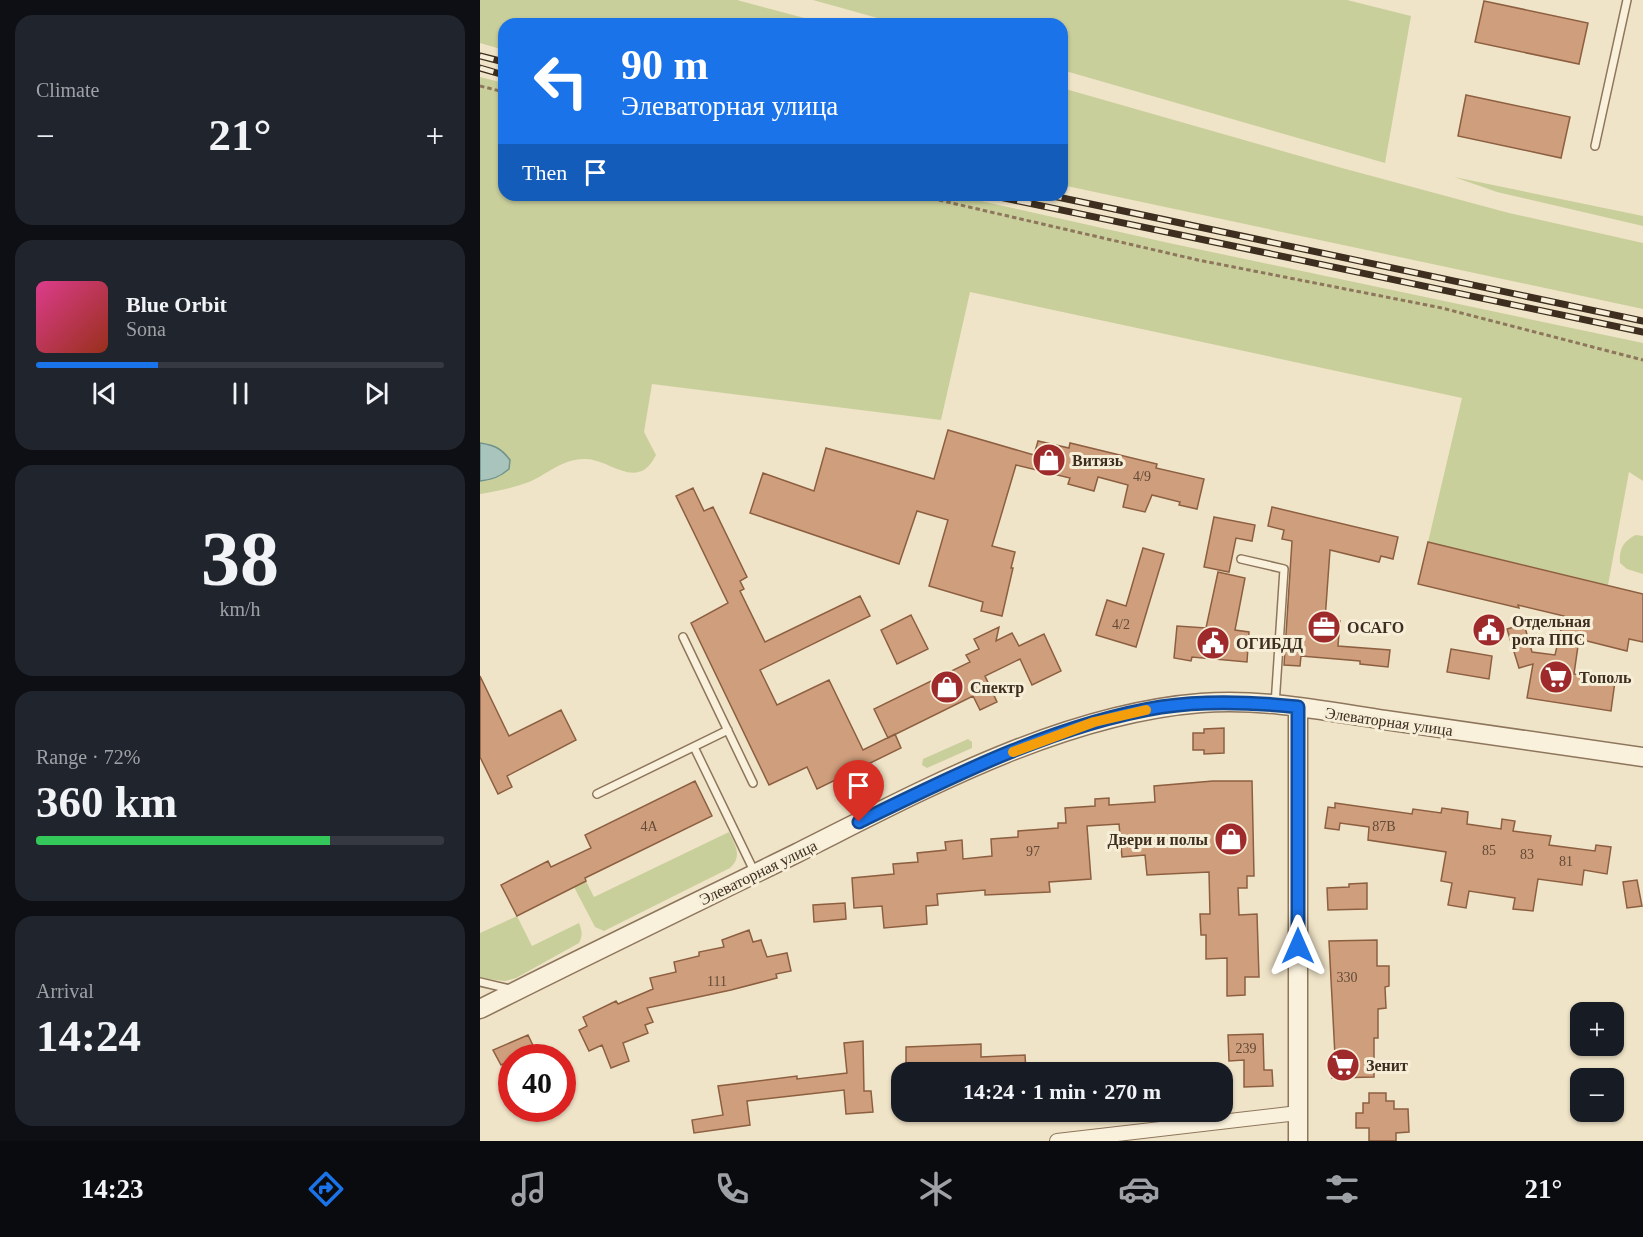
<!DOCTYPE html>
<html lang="en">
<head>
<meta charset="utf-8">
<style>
  body { margin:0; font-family:Georgia,serif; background:#20242c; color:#f1f3f6; height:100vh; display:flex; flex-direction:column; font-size:22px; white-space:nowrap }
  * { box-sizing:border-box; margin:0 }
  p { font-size:20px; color:#9ea1a6 }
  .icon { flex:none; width:33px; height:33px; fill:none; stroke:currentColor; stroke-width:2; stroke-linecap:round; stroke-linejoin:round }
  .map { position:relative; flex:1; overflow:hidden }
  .sheet { display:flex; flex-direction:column; gap:15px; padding:15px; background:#0d0f14; width:480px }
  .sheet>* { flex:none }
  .hud { position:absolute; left:18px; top:18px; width:570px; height:183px; border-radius:18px; box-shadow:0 2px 4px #0004; background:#1a73e8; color:#fff; overflow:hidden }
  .controls { position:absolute; left:1090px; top:1002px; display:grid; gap:12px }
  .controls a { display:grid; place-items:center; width:54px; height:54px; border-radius:12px; background:#171b24; box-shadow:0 2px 4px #0004; font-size:30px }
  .speed { position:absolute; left:18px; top:1044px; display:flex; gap:12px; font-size:30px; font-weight:700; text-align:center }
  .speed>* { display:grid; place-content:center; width:78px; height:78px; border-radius:50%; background:#171b24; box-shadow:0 2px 4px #0004; line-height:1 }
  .speed .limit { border:9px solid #d22; background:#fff; color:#111 }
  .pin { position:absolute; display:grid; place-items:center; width:51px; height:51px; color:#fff; margin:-62px -26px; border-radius:50% 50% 50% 0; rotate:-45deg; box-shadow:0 0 6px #0007 }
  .pin .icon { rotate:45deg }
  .me { position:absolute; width:66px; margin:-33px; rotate:0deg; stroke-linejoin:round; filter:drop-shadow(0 0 4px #0008) }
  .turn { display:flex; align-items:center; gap:21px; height:126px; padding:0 24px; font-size:27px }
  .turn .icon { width:78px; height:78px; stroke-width:2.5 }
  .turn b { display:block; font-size:42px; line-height:51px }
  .then { display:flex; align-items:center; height:57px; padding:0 24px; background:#0003; gap:12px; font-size:22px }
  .big { font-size:45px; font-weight:700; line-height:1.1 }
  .sheet .widget { flex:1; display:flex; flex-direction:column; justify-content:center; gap:9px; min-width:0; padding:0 21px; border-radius:18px; background:#20242c }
  .sheet .dial { align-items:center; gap:0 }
  .dial b { font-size:78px; line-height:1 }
  .song { display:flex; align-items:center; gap:18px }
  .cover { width:72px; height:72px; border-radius:9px; background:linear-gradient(135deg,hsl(330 70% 55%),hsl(10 70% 35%)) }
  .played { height:6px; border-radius:3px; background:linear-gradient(90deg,#1a73e8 30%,#363941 30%) }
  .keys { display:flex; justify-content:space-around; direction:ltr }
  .heat { display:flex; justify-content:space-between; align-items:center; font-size:33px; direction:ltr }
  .charge { height:9px; border-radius:4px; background:linear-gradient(90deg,#34c759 72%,#363941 0) }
  .trip { position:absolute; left:411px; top:1062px; width:342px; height:60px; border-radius:18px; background:#171b24; box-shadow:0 2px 4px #0004; font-weight:700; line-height:60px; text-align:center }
  .menu { display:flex; height:96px; justify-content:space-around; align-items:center; background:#090b0e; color:#9ea1a6 }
  .menu .icon { width:42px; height:42px }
  .menu .active { color:#1a73e8 }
  .menu b { font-size:27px; color:#f1f3f6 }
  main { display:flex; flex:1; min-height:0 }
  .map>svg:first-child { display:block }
  .green { fill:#c9cf9b }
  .water { fill:#a9c4bc; stroke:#6f938a; stroke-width:1.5 }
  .building { fill:#cf9f7d; stroke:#8d5f41; stroke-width:1.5 }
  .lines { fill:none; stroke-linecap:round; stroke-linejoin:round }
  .service-casing { stroke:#8d765c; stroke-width:10 }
  .minor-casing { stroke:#8d765c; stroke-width:16 }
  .tertiary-casing { stroke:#8d765c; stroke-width:21 }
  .path { stroke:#8d765c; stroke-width:3; stroke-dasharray:4.5 3; stroke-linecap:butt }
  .service { stroke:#faf1dc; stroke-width:7 }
  .minor { stroke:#faf1dc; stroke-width:14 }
  .tertiary { stroke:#faf1dc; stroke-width:18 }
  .rail-casing { stroke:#3d2e20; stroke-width:7 }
  .rail { stroke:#f7eed8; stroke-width:4.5; stroke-dasharray:14; stroke-linecap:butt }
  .route-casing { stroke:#114b97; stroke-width:15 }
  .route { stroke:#1a73e8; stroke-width:10 }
  .slow { stroke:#f59e0b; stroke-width:10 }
  .labels { text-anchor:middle; stroke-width:6; stroke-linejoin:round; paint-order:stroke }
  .number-label { font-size:14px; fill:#624a37 }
  .poi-label { font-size:16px; font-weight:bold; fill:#3d2e20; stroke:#f7eed8; text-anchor:start }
  .street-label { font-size:16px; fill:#3d2e20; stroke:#f7eed8 }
</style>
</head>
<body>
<main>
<section class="sheet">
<div class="widget"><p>Climate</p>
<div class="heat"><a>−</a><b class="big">21°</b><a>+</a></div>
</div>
<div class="widget">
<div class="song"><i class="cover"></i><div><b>Blue Orbit</b><p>Sona</p></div></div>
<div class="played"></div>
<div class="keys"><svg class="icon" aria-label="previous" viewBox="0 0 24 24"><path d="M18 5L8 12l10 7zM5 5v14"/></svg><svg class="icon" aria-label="pause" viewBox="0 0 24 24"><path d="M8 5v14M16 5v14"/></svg><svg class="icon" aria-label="next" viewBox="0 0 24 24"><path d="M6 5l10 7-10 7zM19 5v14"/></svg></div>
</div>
<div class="widget dial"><b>38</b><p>km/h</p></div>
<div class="widget"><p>Range · 72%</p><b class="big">360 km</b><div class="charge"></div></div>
<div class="widget"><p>Arrival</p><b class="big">14:24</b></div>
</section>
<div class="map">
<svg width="1163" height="1141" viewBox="0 0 1163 1141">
  <rect width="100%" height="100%" fill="#f0e4c8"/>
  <path class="green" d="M0,0H257L347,24H24V50L0,43Z
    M333,0H867L931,16L905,163L582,70V24H419Z
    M0,77L24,83V195H474L689,243L1163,343V481L1149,472L1128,585L948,542L982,398L490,292L461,420L172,384L164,432L176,455C157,493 130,458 104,459C82,459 68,474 49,482C33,488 17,491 0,494V481L11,480L10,444L0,443Z
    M582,88L862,168L1029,213L1163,243V309L582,185Z
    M974,177L1163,216V226L1017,192Z
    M1156,535L1163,536V574L1147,569L1140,563C1139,549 1143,541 1156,535Z
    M488,739L492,742V748L447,768L442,765L443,759Z
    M249,832C255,845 263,856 250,868L124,931L115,927L94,887L106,881L114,897Z
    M37,916L52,946L99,923C102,931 103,935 99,943L36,978L25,981L0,978V933Z"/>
  <path class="water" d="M0,443C14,445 21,448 30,460L29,469C20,477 12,480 0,481Z"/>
  <path class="building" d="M1004,1L1108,23L1099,64L995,42Z
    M986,95L1090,117L1081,158L978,136Z
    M468,430L554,455L558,441L589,448L590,443L677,464L676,468L724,479L717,509L699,505L700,502L672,495L665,512L643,507L648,485L618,477L614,491L588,484L590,478L536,465L512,546L535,552L531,568H533L522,616L501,611L503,602L449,586L468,520L437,511L419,564L270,513L283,473L334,491L346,448L454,479Z
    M213,488L224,511L233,507L267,577L260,581L264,589L260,591L285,642L380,596L390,616L280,670L297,705L349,680L383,750L415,734L421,748L337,789L327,767L289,785L211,623L248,603L196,496Z
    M792,507L918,537L913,559L901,556L899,562L850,550L845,620L860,621L858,646L910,650L908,667L880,664V661L821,656L820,666L804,665L812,541L802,539L804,530L788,526Z
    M734,517L775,525L772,541L756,538L749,572L724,567Z
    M948,542L1163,594V642L1149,639L1147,651L1099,639L1094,674L1135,681L1131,711L1047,698L1053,664L1039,668L1027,629L1044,624L1052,652L1075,655L1084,616L1038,605L1039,608L938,584Z
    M663,548L684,554L656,647L616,635L627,600L646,606Z
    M738,572L765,578L755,630L769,632L767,662L712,657L711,661L694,658L697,626L726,628Z
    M431,615L448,649L417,664L401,630Z
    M519,627L516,641L532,633L539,646L564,634L581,671L552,685L540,659L505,676L517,702L500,710L493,696L408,738L394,709L490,662L486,655L499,649L494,639Z
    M971,649L1012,656L1009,679L967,672Z
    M0,676L29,736L81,710L96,740L27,776L32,787L18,794L0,757Z
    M744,728V753L724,754V750H713V733H724V729Z
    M215,781L232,816L105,878L106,881L37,916L21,885L68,861L71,867L111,848L105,835Z
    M733,781H772L774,876H767V888H758L759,915L777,914L779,977H765V995L747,996V958L726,959V935H721L720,914H730L729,872L667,875L665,855L642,857L639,824L607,826L611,879L569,882L570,892L505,895V890L457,894L458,905L446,906L447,924L404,928L402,906L374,908L372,878L414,874L413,864L438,862L437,853L466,850L465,842L482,840L483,859L512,856L511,839L538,837V831L578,828V823H586L585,808L615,806V799L629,798V805L675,802L674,786Z
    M855,803L932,814L933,809L961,813L962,808L988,812L987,824L1021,829L1022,819L1035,821L1033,831L1071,836L1069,845L1115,851L1116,845L1131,847L1127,874L1104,870L1102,885L1058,879L1053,911L1033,909L1035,898L989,891L986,908L968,905L972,883L961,881L966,852L888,840L889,827L860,823L859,830L845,828L848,807L855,808Z
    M1157,880L1162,906L1147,908L1143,882Z
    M887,883V909L848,910L847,888L869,887V884Z
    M365,903L366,919L334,922L333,905Z
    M269,930L273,942L281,940L287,957L307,953L311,971L296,974L297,978L251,990L167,1008L173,1022L165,1025L168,1033L143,1043L149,1061L131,1068L122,1045L109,1051L99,1030L107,1026L103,1017L136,1001L138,1004L173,989L170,978L196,972L194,962L219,956V952L244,947L242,940Z
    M897,940V966H909V986L905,987L906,1008L898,1009V1038H894V1077L852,1078V1056H855L849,941Z
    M783,1034L784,1070H792L793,1086L764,1087V1060L749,1061L748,1035Z
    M48,1035L59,1058H32V1060L21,1065L13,1050Z
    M383,1041L384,1091H391L393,1112L366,1114L364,1090L320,1095L267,1101L270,1125L214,1133L212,1120L243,1115L238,1086L317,1076V1079L367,1073L364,1043Z
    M501,1044V1057L545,1055L546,1072H426V1047Z
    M889,1093H906V1101H914V1109H928L929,1132L916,1133V1141H889V1128H876V1113H883V1103H889Z"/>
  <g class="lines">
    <defs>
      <path id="service" d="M1115,146L1147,0
        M761,559L804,569L795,705
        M203,637L273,783
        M214,747L275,873
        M117,794L248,730
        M0,982L30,989"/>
      <path id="minor" d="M577,1141L818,1113"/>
      <path id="tertiary" d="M0,1009C105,956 211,905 317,853C441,791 580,714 721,703C783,698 845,711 905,720C991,733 1077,745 1163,757
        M818,1141V707"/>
    </defs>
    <use href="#service" class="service-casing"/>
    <use href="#minor" class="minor-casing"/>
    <use href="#tertiary" class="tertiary-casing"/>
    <path class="path" d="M0,86L24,92
      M437,195L718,260L962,308L1163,360"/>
    <use href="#service" class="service"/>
    <use href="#minor" class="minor"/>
    <use href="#tertiary" class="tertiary"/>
    <defs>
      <path id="rail" d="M0,56L24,62
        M0,68L24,75
        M510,195L1163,332
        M568,195L1163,321"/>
    </defs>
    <use href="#rail" class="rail-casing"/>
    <use href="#rail" class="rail"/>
  </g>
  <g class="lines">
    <defs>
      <path id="route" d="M379,822C473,776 576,724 681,707C727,700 772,702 818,707V946"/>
    </defs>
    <use href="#route" class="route-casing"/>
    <use href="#route" class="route"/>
    <path class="slow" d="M533,752L614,722L666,710"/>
  </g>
  <defs>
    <symbol id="shop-disc" viewBox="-11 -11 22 22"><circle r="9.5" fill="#9e2a2b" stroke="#f7eed8"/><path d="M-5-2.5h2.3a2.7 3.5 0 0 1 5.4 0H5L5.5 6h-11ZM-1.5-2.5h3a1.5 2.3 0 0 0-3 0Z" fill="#fff"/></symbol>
    <symbol id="office-disc" viewBox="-11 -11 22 22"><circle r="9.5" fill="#9e2a2b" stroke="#f7eed8"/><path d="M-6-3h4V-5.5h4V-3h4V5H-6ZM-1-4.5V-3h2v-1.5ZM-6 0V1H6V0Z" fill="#fff"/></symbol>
    <symbol id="civic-disc" viewBox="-11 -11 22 22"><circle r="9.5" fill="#9e2a2b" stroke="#f7eed8"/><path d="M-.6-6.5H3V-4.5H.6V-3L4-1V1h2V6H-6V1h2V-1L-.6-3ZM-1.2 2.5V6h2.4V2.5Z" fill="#fff"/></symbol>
    <symbol id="supermarket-disc" viewBox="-11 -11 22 22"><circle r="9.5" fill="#9e2a2b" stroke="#f7eed8"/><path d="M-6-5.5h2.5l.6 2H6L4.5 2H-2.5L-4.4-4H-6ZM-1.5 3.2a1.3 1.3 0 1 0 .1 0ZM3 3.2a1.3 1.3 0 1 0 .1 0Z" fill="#fff"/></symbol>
  </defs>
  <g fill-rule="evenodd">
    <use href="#shop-disc" x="550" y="441" width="38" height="38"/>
    <use href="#office-disc" x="825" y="608" width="38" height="38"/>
    <use href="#civic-disc" x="990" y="611" width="38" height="38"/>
    <use href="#civic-disc" x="714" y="624" width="38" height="38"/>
    <use href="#supermarket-disc" x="1057" y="658" width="38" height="38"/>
    <use href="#shop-disc" x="448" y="668" width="38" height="38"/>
    <use href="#shop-disc" x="732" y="820" width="38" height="38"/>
    <use href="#supermarket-disc" x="844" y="1046" width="38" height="38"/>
  </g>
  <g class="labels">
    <g class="number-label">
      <text x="662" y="481">4/9</text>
      <text x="641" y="629">4/2</text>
      <text x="169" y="831">4А</text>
      <text x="904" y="831">87В</text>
      <text x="1009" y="855">85</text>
      <text x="553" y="856">97</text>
      <text x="1047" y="859">83</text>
      <text x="1086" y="866">81</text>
      <text x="867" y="982">330</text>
      <text x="237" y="986">111</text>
      <text x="766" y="1053">239</text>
    </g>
    <g class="poi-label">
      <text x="592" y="466">Витязь</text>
      <text x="1032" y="627">Отдельная<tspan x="1032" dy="18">рота ППС</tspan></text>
      <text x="867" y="633">ОСАГО</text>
      <text x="756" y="649">ОГИБДД</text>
      <text x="1099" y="683">Тополь</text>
      <text x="490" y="693">Спектр</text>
      <text x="728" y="845" text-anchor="end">Двери и полы</text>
      <text x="886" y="1071">Зенит</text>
    </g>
    <g class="street-label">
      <text transform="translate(909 721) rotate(8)" y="6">Элеваторная улица</text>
      <text transform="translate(278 872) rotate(-26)" y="6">Элеваторная улица</text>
    </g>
  </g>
</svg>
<div class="controls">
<a>+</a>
<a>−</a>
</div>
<div class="speed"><div class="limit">40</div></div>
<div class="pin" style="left:379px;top:822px;background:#d93025"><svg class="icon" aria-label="arrive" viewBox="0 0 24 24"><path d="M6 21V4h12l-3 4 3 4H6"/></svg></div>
<svg class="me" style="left:818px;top:946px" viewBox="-20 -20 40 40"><path d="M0-17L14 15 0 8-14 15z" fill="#1a73e8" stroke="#fff" stroke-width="4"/></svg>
<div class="trip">14:24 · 1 min · 270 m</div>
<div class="hud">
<div class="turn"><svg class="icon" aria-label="left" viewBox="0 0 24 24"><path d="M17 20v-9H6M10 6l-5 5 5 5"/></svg><div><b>90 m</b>Элеваторная улица</div></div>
<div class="then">Then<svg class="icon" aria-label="arrive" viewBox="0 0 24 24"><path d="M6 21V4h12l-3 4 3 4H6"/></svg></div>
</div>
</div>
</main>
<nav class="menu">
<b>14:23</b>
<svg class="icon active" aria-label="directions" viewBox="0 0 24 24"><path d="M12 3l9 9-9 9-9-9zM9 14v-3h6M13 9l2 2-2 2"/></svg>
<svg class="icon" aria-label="music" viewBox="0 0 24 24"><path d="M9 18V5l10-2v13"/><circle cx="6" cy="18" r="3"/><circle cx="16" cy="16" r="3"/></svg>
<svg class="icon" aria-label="phone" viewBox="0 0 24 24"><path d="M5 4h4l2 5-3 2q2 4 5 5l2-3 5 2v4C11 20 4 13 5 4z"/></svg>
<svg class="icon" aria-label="climate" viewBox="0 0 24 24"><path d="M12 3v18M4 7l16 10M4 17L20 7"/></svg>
<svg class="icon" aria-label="car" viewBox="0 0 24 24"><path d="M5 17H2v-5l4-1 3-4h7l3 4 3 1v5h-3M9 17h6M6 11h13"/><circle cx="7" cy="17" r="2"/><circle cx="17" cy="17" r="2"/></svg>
<svg class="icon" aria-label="filters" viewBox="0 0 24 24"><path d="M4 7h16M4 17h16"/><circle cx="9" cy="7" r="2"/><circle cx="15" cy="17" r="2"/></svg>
<b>21°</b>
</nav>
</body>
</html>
